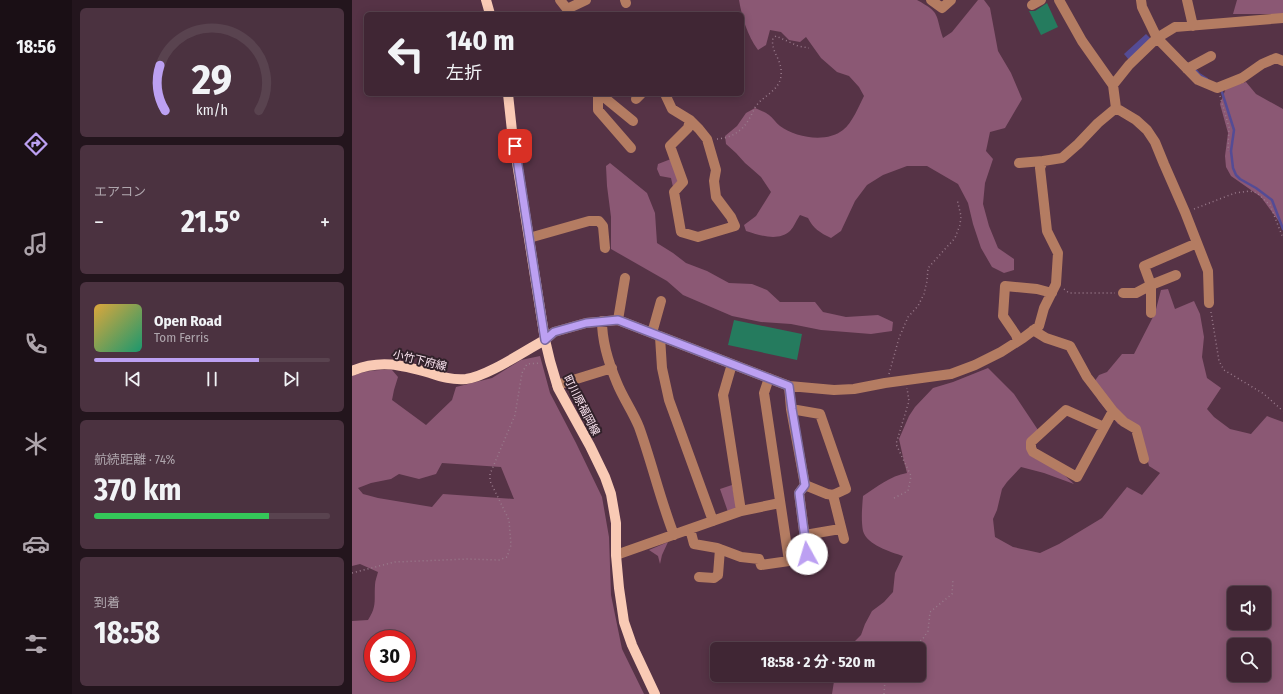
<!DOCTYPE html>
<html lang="ja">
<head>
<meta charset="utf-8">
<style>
  body { margin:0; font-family:"Fira Sans Condensed","Noto Sans JP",sans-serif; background:#4b3240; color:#f1f3f6; height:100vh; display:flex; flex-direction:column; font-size:15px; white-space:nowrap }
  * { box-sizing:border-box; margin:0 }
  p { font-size:13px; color:#aea5ac }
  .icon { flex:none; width:22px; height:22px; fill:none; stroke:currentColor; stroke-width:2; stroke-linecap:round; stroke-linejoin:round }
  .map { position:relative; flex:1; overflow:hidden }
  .drawer { display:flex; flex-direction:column; gap:8px; padding:8px; background:#23151d; width:280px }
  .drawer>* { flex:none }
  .banner { position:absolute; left:12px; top:12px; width:380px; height:84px; border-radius:6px; box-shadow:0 2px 10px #0003,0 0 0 1px #59434f; background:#402634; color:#f1f3f6; overflow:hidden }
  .controls { position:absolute; left:875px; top:586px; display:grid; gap:8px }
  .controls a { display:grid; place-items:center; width:44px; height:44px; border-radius:6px; background:#402634; box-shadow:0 2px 10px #0003,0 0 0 1px #59434f; font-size:20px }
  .speed { position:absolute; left:12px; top:630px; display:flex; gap:8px; font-size:20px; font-weight:700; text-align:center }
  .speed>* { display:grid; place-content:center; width:52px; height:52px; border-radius:50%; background:#402634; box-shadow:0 2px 10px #0003,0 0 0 1px #59434f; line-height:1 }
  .speed .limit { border:6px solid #d22; background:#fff; color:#111 }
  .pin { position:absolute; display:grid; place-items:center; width:34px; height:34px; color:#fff; margin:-17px; border-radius:8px; box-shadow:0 2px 6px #0006 }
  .me { position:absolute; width:44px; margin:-22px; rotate:354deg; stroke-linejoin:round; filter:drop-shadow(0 0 3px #0008) }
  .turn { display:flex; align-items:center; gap:14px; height:84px; padding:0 16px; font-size:18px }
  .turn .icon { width:52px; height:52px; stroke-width:2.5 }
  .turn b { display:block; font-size:28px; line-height:34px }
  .big { font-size:30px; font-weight:700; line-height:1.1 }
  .drawer .card { flex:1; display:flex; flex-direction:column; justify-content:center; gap:6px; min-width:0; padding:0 14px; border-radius:6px; background:#4b3240 }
  .drawer .dial { align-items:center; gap:0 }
  .dial svg { height:104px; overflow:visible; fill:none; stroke:#59434f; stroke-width:7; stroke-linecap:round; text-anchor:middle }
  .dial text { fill:#f1f3f6; stroke:none }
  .song { display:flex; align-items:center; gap:12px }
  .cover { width:48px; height:48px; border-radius:6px; background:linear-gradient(135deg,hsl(40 70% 55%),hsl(160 70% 35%)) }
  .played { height:4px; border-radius:2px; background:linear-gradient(90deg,#bca0f2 70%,#59434f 70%) }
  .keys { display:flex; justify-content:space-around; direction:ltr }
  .heat { display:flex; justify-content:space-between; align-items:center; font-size:22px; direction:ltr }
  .charge { height:6px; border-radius:3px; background:linear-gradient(90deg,#34c759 74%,#59434f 0) }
  .trip { position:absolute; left:358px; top:642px; width:216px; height:40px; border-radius:6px; background:#402634; box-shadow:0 2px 10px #0003,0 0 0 1px #59434f; font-weight:700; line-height:40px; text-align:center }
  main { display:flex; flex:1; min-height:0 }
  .dock { display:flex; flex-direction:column; width:72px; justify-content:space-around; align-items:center; background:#1a0f15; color:#aea5ac }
  .dock .icon { width:28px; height:28px }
  .dock .current { color:#bca0f2 }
  .dock b { font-size:18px; color:#f1f3f6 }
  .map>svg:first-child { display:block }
  .green { fill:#8b5874; fill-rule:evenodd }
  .water { fill:#544b95 }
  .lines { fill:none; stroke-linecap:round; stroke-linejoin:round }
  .stream { stroke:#544b95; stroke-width:2.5 }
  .building { fill:#257b5e }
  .path { stroke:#997a8b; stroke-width:1.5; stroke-dasharray:1 3; stroke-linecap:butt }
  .minor { stroke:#b47c62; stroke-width:10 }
  .major { stroke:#f9cab5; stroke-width:10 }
  .route-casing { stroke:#7a689d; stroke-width:10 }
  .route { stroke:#bca0f2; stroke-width:7 }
  .labels { text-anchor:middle; stroke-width:4; stroke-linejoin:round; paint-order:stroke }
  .street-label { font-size:11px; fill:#fde6f2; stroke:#31212a }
</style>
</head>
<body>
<main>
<nav class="dock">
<b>18:56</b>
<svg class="icon current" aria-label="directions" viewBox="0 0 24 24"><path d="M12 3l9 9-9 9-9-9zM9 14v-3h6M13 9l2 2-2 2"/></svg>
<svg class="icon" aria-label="music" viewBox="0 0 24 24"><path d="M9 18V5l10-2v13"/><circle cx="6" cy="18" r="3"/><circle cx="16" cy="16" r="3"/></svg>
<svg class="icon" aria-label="phone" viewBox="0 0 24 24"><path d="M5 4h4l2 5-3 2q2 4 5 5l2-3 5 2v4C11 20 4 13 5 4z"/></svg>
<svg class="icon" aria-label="climate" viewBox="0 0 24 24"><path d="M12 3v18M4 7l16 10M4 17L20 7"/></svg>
<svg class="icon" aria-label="car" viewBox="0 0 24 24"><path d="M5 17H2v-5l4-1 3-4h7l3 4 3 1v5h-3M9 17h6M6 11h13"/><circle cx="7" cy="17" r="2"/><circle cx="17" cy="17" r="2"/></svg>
<svg class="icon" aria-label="filters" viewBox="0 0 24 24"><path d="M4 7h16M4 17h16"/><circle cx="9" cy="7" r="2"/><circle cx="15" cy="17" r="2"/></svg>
</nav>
<section class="drawer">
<div class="card dial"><svg viewBox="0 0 100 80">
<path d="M14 69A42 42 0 1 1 86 69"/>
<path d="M14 69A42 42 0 0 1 10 34" stroke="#bca0f2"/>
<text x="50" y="56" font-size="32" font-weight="700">29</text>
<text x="50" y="72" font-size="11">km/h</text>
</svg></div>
<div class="card"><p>エアコン</p>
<div class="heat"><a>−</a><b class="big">21.5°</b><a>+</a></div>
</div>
<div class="card">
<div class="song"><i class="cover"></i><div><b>Open Road</b><p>Tom Ferris</p></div></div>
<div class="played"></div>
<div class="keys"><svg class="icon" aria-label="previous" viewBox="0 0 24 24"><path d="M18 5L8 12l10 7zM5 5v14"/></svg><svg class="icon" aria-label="pause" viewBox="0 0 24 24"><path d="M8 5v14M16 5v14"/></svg><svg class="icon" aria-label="next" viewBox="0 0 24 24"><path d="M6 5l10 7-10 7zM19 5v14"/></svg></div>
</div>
<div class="card"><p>航続距離 · 74%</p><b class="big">370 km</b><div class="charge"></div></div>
<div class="card"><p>到着</p><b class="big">18:58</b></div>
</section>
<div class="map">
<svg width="931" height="694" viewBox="0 0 931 694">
  <rect width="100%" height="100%" fill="#563346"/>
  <path class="green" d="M387,0H565C589,13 583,14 591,38L600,32L626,0H632L638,8L646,51L659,73L670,99L653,128L638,132L634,151L641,159L633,183L631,204L637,226L646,248L662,259V270L652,273L640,267L629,248L621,224L616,203L606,184L575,166H555L531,175L515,185L503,201L489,231L479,238C468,233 461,228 456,218L448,215C445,219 442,227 438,231C426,242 407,235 394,231L392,225L404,216L419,192L409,177L400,169L393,163L384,153L374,144L373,136L385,126L394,113L403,108C408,110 413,112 417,115C421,118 424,123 428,126C444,138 475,143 491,130C500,123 507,106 512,96L507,87L497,76L485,72L469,58L454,37L448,42L437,40L429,32L418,30L414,45L406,50C395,35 390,17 387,0Z
    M885,0H931V14H881Z
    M894,82L904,94L931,109V227L909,197L879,176L874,167L873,156L876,133L868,104L874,88Z
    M319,159L328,178L321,187L319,178L308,176L305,169L306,164Z
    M258,163L295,193L303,213L305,243L321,253L334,263L355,271L377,283L400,284L415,290L428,302H463L471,312L494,317L526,315L541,322L540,331L519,334L469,330L439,324L409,322L380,316L331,295L315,281L259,249V217L255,186L254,166Z
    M816,289L823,309L842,301L848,314L852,337L850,357L855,378L869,388L855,409L862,417L878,429L899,434L915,416L931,422V694H480L483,675H567V649H496L502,642L509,635L513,624L520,611L532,602L541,592L543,573L551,556C539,552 515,545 511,531C509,520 510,508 511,496C525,487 538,476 555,473L551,457L547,439L557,416L563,407L581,388L601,382L636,368L662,394L686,430L677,443L705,468L722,484L692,473L669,467L655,482L650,489L645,510L641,519L643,537L661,547L688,553L707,544L750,518L775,487L790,495L808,473L797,466L792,446L780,429L766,424L746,400L742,382L747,375L755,372L770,354H782L803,313L809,290ZM882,593H912V623H882ZM882,645H912V675H882Z
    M188,356L198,393L224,443L250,497L257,537L259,595L270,649L292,694H0V621L16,620C25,606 22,601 23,585C23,581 25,576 26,572L8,564L0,566V376C13,371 26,369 40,370L46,377L42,390L40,400L74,425L100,400L104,387L140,378L169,360ZM90,463L149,467L162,499L91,494L80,507L26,498L11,494L6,488L19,483L39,479L47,474L67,479L84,474ZM21,639H55V673H21Z
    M380,485L385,508L376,512L368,489Z
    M316,542L310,555L308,564L306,556L297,550Z"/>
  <path class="water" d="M794,34L799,39L777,60L772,54Z"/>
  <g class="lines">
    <path class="stream" d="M842,68L847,74L855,79
      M869,89L882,130L879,151L881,168L884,175L888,179L904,188L920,200L931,229"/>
  </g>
  <path class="building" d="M695,3L706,27L689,35L677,11H683Z
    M382,320L450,334L445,360L376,345Z"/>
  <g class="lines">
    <path class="path" d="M868,96L877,127L876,151
      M365,139C378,138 390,132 397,119C400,115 401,110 404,106C412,95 427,91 429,76C431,59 418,52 421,38L424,36L446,46L457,48
      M842,209L883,193L898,191L905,193L918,205L931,238
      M712,289L717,293H763
      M859,312L867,361L872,370L912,394L931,411
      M537,374L547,338L556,317L566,306L572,294L575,281L576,268L603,238L608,225L609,216L605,199
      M542,498L556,491L559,476L544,444L557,401L555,388
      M0,573L43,562L115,559L147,560L155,557L159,545L157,520L138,481V474L163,415L170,373L175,364L189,363
      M550,649L570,640L576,631L578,612L600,594L601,579
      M532,694L533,680L536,675"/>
    <path class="minor" d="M208,0L219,14
      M273,0L274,3
      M579,0L590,8L599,0
      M707,0L730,41L761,85L764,108
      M835,0L841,26
      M680,5L689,0
      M215,9L234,0
      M931,18L823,27L805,38L846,80L865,88L890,78L910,64L924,58L931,61
      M835,69L859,56
      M761,85L777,65L805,38L790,7L789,0
      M246,94V110L279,148
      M248,94L281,121
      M313,94L320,109L338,120L347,129L355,139L364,170L362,181L364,197L379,217L383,226L346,237L329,232L322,192L331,182L318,146L336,128L338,120
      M284,99L289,94
      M764,108L784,120L795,130L803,142L812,164L833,212L856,271L857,303
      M667,163L691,161
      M177,238L237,221H247L251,226L253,248
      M824,275L799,285L792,266L845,243
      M771,293H784L799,285V313
      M266,320L273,278
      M250,321C250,342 257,364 265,383C271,398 281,412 287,427C300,463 308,499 322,535
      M681,330L694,338L718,346L735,377L761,411L725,477L681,452L679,448V442L714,410L752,427
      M300,333L309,301
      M308,337L310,368L317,400L361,521
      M193,340L202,332L234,323L266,320L437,386L482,390L502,389L533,383L599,374L623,365L649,352L671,338L687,326L692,308L704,284L706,253L695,231L688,168L691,161L710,158L726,144L746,123L764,108
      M666,341L664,335L651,316L653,286L685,289L700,293
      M205,385L260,368
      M437,386L439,409L453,485L447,493L455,554
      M439,409L468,414L494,489L481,495L475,494L453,485
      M761,411L772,422L784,429L792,459
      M481,495L492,539
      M389,511L428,503
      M338,529L342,544L365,548L389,557L407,559L409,565L437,561L412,393L417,378
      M453,535L488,529
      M264,555L389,511L371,395L380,364
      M347,577L362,578L366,575L368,549"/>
    <path class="major" d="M134,0L138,14
      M156,94L160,131L193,340L198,361L206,388L238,446L253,477L259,494L264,523V555L267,588L272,622L280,645L303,694
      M0,371C28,359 50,365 78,373C90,377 100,380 114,379C136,376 172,351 193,340"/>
  </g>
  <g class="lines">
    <defs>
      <path id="route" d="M163,146L193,340L202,332L234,323L266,320L437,386L440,409L453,485L447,493L455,554"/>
    </defs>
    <use href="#route" class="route-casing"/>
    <use href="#route" class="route"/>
  </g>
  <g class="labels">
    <g class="street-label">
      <text transform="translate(68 360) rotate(14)" y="4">小竹下府線</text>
      <text transform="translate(230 405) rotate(63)" y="4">町川原福岡線</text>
    </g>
  </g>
</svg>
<div class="controls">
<a><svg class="icon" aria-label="sound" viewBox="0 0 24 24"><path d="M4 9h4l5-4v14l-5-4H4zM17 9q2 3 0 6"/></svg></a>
<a><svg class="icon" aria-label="search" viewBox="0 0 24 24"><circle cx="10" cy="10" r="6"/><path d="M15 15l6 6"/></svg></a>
</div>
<div class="speed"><div class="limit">30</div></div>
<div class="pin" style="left:163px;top:146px;background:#d93025"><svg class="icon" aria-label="arrive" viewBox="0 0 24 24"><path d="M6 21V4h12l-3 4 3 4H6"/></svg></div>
<svg class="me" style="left:455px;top:554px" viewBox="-20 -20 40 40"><circle r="19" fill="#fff"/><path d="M0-13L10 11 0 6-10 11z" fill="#bca0f2"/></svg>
<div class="trip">18:58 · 2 分 · 520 m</div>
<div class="banner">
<div class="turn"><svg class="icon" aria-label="left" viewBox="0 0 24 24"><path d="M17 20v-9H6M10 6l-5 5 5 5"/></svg><div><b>140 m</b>左折</div></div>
</div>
</div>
</main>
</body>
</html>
